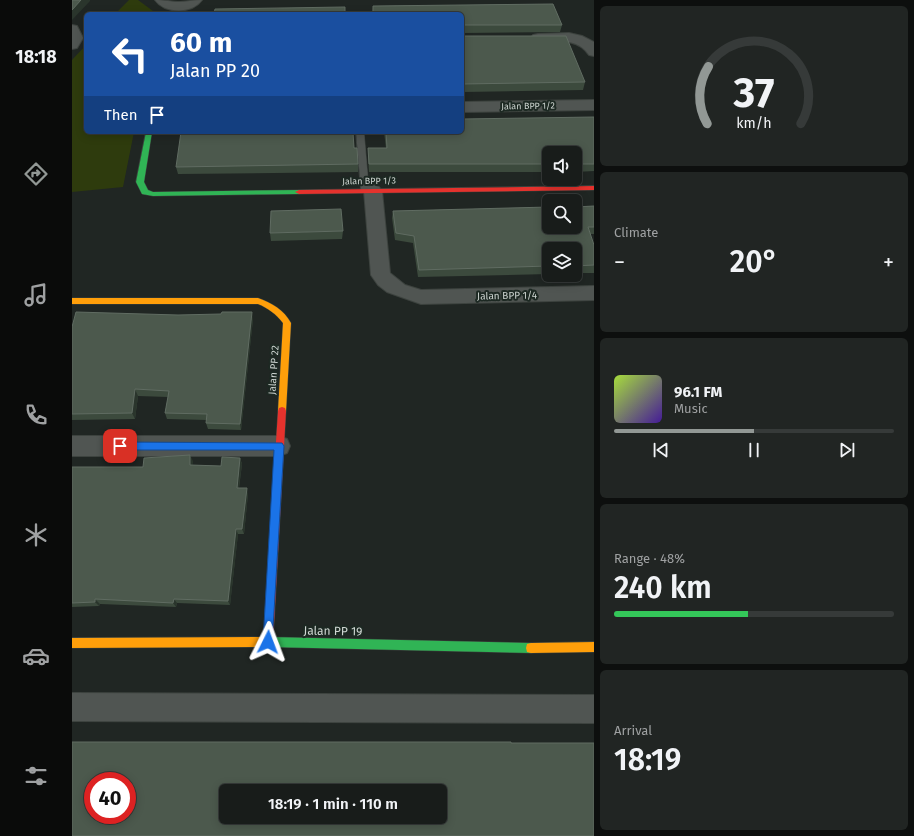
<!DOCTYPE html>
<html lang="en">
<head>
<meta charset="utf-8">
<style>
  body { margin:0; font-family:"Fira Sans",sans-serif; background:#212523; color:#f1f3f6; height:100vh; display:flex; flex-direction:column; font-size:15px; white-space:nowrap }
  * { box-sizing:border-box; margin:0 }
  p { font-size:13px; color:#9fa1a2 }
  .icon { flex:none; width:22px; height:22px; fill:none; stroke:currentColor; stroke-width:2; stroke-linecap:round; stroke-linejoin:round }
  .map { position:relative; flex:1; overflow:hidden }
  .sheet { display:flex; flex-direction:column; gap:6px; padding:6px; background:#0d0f0e; width:320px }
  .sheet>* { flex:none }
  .hud { position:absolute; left:12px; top:12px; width:380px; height:122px; border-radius:6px; box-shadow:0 2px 10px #0003,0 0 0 1px #363a39; background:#1a4fa0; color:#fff; overflow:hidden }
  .tools { position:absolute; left:470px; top:146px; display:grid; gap:8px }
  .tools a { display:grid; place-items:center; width:40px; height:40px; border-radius:6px; background:#181c1a; box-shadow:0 2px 10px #0003,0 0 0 1px #363a39; font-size:20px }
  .speed { position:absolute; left:12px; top:772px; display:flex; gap:8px; font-size:20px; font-weight:700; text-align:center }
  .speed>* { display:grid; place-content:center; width:52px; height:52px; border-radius:50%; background:#181c1a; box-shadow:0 2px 10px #0003,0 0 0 1px #363a39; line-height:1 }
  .speed .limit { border:6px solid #d22; background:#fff; color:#111 }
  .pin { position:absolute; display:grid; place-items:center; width:34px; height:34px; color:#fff; margin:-17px; border-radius:8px; box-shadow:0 2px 6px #0006 }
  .me { position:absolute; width:44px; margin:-22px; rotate:3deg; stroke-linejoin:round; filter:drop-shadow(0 0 3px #0008) }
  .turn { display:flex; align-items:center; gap:14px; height:84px; padding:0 20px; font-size:18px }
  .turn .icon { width:52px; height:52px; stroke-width:2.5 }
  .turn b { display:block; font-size:28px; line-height:34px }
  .then { display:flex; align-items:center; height:38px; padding:0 20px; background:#0003; gap:8px; font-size:15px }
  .big { font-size:30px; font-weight:600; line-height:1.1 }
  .sheet .widget { flex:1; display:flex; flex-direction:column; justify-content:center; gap:6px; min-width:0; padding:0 14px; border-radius:6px; background:#212523 }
  .sheet .dial { align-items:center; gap:0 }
  .dial svg { height:104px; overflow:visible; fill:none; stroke:#363a39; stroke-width:7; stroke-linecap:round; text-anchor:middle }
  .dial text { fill:#f1f3f6; stroke:none }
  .song { display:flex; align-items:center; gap:12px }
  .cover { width:48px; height:48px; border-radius:6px; background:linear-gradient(135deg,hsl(80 70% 55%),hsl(260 70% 35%)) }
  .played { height:4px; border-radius:2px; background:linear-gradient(90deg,#929895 50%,#363a39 50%) }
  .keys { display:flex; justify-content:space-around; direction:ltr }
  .heat { display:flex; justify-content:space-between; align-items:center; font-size:22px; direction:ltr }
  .charge { height:6px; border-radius:3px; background:linear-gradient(90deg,#34c759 48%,#363a39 0) }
  .trip { position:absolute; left:147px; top:784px; width:228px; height:40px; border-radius:6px; background:#181c1a; box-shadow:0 2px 10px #0003,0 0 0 1px #363a39; font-weight:600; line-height:40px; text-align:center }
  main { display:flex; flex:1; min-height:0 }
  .tabs { display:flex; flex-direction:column; width:72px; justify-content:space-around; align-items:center; background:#0a0b0a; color:#9fa1a2 }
  .tabs .icon { width:28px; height:28px }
  .tabs .active { color:#929895 }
  .tabs b { font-size:18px; color:#f1f3f6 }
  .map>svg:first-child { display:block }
  .green { fill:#2e3b0d }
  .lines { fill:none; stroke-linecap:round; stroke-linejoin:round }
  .lane-casing { stroke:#3d433f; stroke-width:1 }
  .street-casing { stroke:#3d433f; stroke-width:2 }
  .fast-casing { stroke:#3d433f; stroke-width:1 }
  .slow-casing { stroke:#3d433f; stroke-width:1 }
  .jam-casing { stroke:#3d433f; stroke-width:1 }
  .lane { fill:#505552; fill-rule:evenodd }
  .street { fill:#505552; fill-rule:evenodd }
  .fast { fill:#30b455; fill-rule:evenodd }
  .slow { fill:#ff9f0a; fill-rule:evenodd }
  .jam { fill:#e5322d; fill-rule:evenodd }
  .wall { fill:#3c4a3d }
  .shaded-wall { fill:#2a352c }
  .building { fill:#4c594d; stroke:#606c62; fill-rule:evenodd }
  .route { fill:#1a73e8; stroke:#114b97 }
  .labels { text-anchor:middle; stroke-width:4; stroke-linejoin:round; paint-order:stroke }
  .far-street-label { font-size:9px; fill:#cfd6d2; stroke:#1d2923 }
  .street-label { font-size:10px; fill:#cfd6d2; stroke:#1d2923 }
  .near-street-label { font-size:12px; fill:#cfd6d2; stroke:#1d2923 }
</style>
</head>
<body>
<main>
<nav class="tabs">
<b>18:18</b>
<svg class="icon active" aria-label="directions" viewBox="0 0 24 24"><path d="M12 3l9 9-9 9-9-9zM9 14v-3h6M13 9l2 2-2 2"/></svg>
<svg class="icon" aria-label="music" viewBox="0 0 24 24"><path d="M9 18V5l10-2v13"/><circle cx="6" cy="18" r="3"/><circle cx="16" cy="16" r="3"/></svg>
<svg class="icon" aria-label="phone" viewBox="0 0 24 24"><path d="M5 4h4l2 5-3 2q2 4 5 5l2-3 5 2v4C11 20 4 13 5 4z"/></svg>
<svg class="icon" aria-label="climate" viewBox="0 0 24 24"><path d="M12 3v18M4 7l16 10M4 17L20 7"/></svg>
<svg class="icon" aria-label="car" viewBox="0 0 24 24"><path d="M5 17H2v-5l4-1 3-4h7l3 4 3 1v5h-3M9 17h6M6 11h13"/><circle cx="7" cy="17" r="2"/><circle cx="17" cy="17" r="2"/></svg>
<svg class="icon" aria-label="filters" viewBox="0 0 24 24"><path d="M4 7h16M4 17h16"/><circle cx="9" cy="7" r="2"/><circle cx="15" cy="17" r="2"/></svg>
</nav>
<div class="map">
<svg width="522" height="836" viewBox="0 0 522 836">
  <rect width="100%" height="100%" fill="#202623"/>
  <path class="green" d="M57,0H66L85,14H43Z
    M14,45V132H62L51,187L0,192V60Z"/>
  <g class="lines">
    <defs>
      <path id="lane" d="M284,132H292L297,191L293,194L289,191Z"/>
      <path id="street" d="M83,0C91,0 100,2 106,2C114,2 122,0 130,0C120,14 93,14 83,0Z
        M0,25L5,26L11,38L5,48L0,49Z
        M497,33L510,36L522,42V56L517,55C505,37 485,42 466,42L461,41L459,38L461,35L466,34Z
        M522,100V110L390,112V102Z
        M301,185L307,187L310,191L318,273L333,285L349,290L522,286V300L349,304L315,292L306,285L299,275L292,191L295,187Z
        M0,436H207L215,439L218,446L215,453L207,456H0Z
        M0,693L522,695V723L0,721Z"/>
      <path id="fast" d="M74,132H80L72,182L76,190L81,192L227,190L231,192L227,194L81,196L70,194L64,182Z
        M197,637L459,643L463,644L464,648L463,652L459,653L197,647L193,646L192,642L193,638Z"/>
      <path id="slow" d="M0,298H186C200,303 212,310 219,323L214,411L213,414H207L206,411L211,323C204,314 196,308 186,304H0Z
        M197,637L201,638L202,642L201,646L197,647L0,648V638Z
        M522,642V652L459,653L455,652L454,648L455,644L459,643Z"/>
      <path id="jam" d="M522,186V190L227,194L223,192L227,190Z
        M210,407L213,408L214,411L201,642L200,646L196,647L192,646L191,642L206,411L207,408Z"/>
    </defs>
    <use href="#lane" class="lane-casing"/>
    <use href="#street" class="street-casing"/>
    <use href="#fast" class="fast-casing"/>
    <use href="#slow" class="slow-casing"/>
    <use href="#jam" class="jam-casing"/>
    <use href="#lane" class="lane"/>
    <use href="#street" class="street"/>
    <use href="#fast" class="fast"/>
    <use href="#slow" class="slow"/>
    <use href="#jam" class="jam"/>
  </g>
  <path class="wall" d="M481,4L490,25L488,32L390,33V14H300L301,6Z
    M390,34L391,36L513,82L511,90L390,92Z
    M522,117V171L503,172V153H477V172H297L296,156V148H314L312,132H390Z
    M282,148L286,164V172L106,174L104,167Z
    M522,206V234H518L522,245V273H503V249H477V274L346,277L341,243L323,240L320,218L321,211Z
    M271,231L270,239L199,241L198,233Z
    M181,319L169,430L136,429L134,423L135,420L95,419L93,413L96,397L66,396L63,419L0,420V327Z
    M168,458L170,464L167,488L176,494L172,534H166L158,605L105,603L104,607L28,604L27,606L0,607V467H71L121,461L120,465L149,466Z"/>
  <path class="shaded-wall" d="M9,0H18V1L0,20V10Z
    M180,312L181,319L169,430L168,424Z
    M63,389L66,396L63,419L60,413Z
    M118,455L121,461L120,471L118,465Z
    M168,458L170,464L166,493L165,488Z
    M175,488L176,494L172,534L170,529Z
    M164,529L166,534L158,605L156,601Z
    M23,599L28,604L27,606L23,602Z
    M102,599L105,603L104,607L101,603Z"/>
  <path class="building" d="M0,0H9L0,10Z
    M481,4L490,25H391L390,33V14H301V6Z
    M273,7V14H142L143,9Z
    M390,34L391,36H494L513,82L390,84Z
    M522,117V164H503V153H477V164H297L296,148H315L314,132H390V119Z
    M109,132H281L282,148H285L286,164L104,167Z
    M522,206V227H516L522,245V265L503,266V249H477V266L347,270L342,236L324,233L321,211L477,207V227H503V207Z
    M269,209L271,231L198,233L199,211Z
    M4,312L106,315L149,314L150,312H180L168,424L134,423L135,414L93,413L97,391L63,389L60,413L0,414V327Z
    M118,455V465L149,466L150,457L168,458L165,488H175L170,529H164L156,601L102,599L101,603L23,599V602L0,603V467H71L72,458Z
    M0,742H439V743H522V836H0ZM21,781H55V815H21ZM154,791H368V817H154Z"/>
  <path class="route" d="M48,442L210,443L212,446L200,645L196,647L192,645L191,642L202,450H48L43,446Z"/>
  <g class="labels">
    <g class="far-street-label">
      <text transform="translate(456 106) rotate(-1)" y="3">Jalan BPP 1/2</text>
      <text transform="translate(297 181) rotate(-1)" y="3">Jalan BPP 1/3</text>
    </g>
    <g class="street-label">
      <text transform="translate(435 295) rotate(-1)" y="4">Jalan BPP 1/4</text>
      <text transform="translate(201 370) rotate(-86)" y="4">Jalan PP 22</text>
    </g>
    <g class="near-street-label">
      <text transform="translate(261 631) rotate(1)" y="4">Jalan PP 19</text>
    </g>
  </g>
</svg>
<div class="tools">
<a><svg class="icon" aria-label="sound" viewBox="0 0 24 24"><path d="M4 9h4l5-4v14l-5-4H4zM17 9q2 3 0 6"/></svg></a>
<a><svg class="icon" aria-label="search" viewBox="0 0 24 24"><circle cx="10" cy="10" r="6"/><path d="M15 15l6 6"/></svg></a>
<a><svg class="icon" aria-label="layers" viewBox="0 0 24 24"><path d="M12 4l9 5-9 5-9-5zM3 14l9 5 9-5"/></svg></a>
</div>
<div class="speed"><div class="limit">40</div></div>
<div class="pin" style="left:48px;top:446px;background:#d93025"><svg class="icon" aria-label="arrive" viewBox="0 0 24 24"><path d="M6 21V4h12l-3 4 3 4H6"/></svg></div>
<svg class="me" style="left:196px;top:642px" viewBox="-20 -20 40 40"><path d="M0-17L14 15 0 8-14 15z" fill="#1a73e8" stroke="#fff" stroke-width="4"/></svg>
<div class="trip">18:19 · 1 min · 110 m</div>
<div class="hud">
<div class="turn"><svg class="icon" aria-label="left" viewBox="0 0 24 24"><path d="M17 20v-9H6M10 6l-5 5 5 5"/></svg><div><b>60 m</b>Jalan PP 20</div></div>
<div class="then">Then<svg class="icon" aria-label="arrive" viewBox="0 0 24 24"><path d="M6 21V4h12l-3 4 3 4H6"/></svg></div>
</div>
</div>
<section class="sheet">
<div class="widget dial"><svg viewBox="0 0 100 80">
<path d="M14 69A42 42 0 1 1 86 69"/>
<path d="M14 69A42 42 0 0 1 15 25" stroke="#929895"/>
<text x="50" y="56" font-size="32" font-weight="700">37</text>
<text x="50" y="72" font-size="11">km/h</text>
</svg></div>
<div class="widget"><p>Climate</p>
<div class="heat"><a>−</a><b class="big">20°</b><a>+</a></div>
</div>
<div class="widget">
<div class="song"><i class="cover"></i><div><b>96.1 FM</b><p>Music</p></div></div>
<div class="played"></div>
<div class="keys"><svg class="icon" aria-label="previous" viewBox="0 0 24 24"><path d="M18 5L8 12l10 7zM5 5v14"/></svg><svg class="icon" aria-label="pause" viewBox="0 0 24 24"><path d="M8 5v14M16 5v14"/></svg><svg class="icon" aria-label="next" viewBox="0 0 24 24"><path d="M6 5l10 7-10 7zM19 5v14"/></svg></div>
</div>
<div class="widget"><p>Range · 48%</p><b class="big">240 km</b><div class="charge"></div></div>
<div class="widget"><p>Arrival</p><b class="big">18:19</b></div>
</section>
</main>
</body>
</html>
